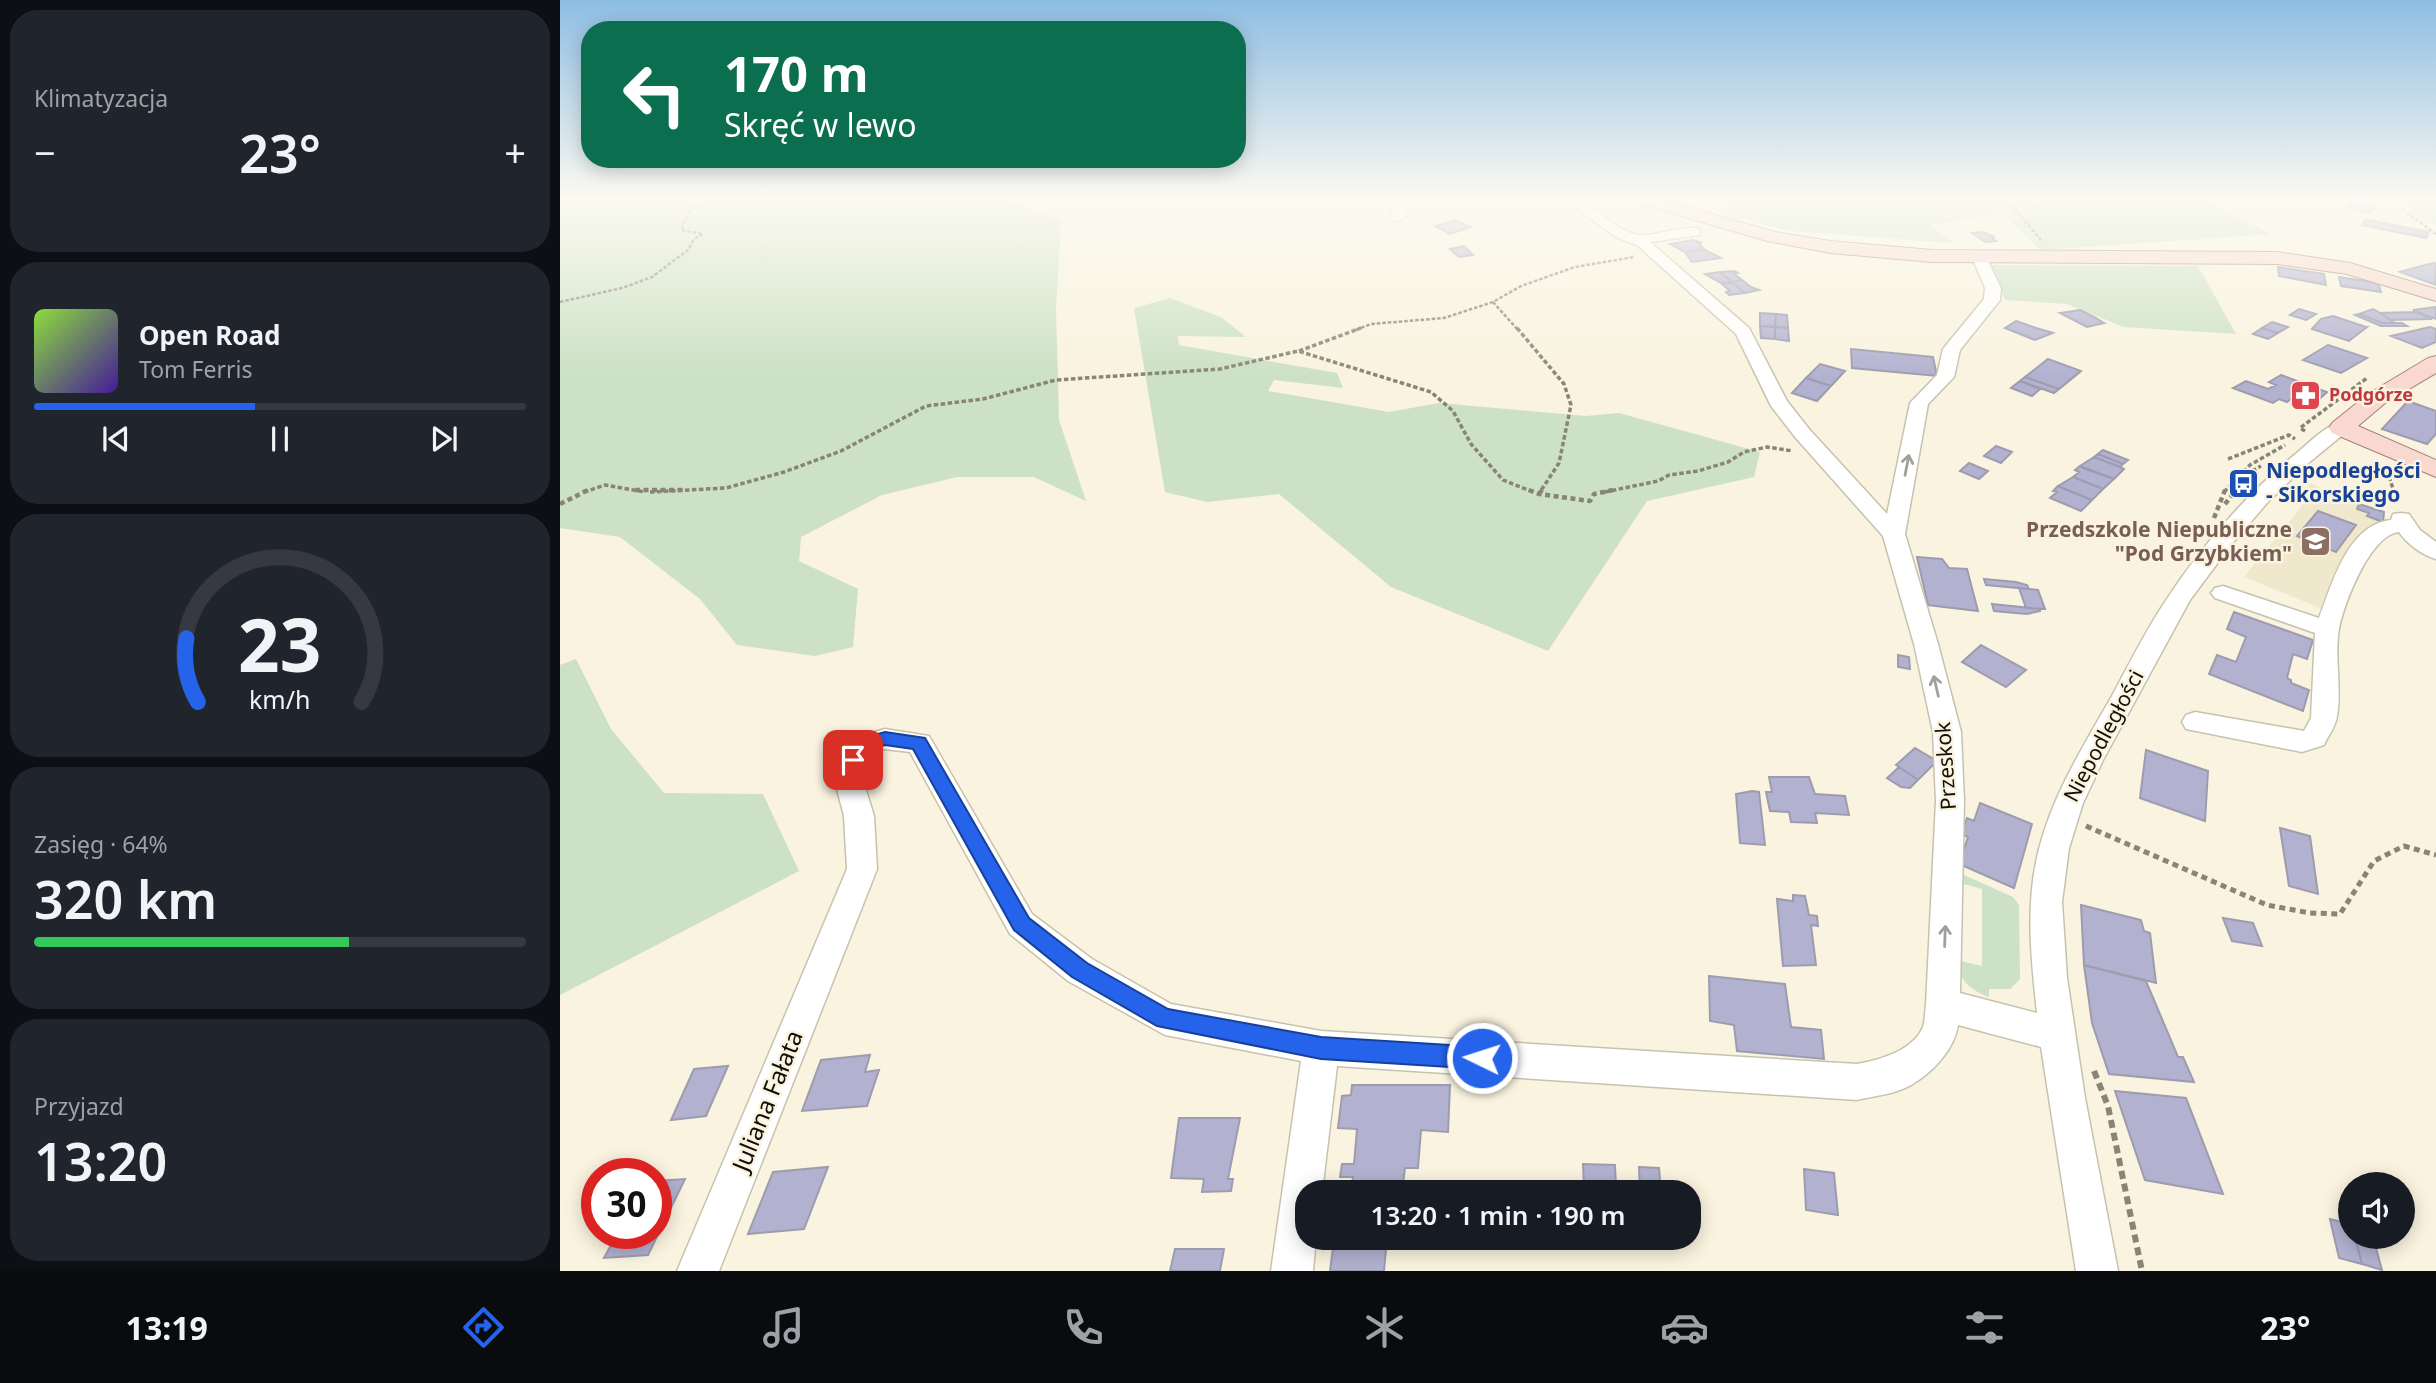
<!DOCTYPE html>
<html lang="pl">
<head>
<meta charset="utf-8">
<style>
  body { margin:0; font-family:"Noto Sans",sans-serif; background:#20242c; color:#f1f3f6; height:100vh; display:flex; flex-direction:column; font-size:26px; white-space:nowrap }
  * { box-sizing:border-box; margin:0 }
  p { font-size:23px; color:#9ea1a6 }
  .icon { flex:none; width:38px; height:38px; fill:none; stroke:currentColor; stroke-width:2; stroke-linecap:round; stroke-linejoin:round }
  .map { position:relative; flex:1; overflow:hidden }
  .details { display:flex; flex-direction:column; gap:10px; padding:10px; background:#0d0f14; width:560px }
  .details>* { flex:none }
  .banner { position:absolute; left:21px; top:21px; width:665px; height:147px; border-radius:28px; box-shadow:0 4px 18px #0003; background:#0b6e4f; color:#fff; overflow:hidden }
  .fabs { position:absolute; left:1778px; top:1172px; display:grid; gap:14px }
  .fabs a { display:grid; place-items:center; width:77px; height:77px; border-radius:50%; background:#171b24; box-shadow:0 4px 18px #0003; font-size:35px }
  .speed { position:absolute; left:21px; top:1158px; display:flex; gap:14px; font-size:35px; font-weight:700; text-align:center }
  .speed>* { display:grid; place-content:center; width:91px; height:91px; border-radius:50%; background:#171b24; box-shadow:0 4px 18px #0003; line-height:1 }
  .speed .limit { border:10px solid #d22; background:#fff; color:#111 }
  .pin { position:absolute; display:grid; place-items:center; width:60px; height:60px; color:#fff; margin:-30px; border-radius:14px; box-shadow:0 4px 10px #0006 }
  .me { position:absolute; width:77px; margin:-38px; rotate:274deg; stroke-linejoin:round; filter:drop-shadow(0 0 5px #0008) }
  .turn { display:flex; align-items:center; gap:24px; height:147px; padding:0 28px; font-size:32px }
  .turn .icon { width:91px; height:91px; stroke-width:2.5 }
  .turn b { display:block; font-size:49px; line-height:60px }
  .big { font-size:52px; font-weight:600; line-height:1.1 }
  .details .tile { flex:1; display:flex; flex-direction:column; justify-content:center; gap:10px; min-width:0; padding:0 24px; border-radius:28px; background:#20242c }
  .details .dial { align-items:center; gap:0 }
  .dial svg { height:182px; overflow:visible; fill:none; stroke:#363941; stroke-width:7; stroke-linecap:round; text-anchor:middle }
  .dial text { fill:#f1f3f6; stroke:none }
  .song { display:flex; align-items:center; gap:21px }
  .cover { width:84px; height:84px; border-radius:10px; background:linear-gradient(135deg,hsl(90 70% 55%),hsl(260 70% 35%)) }
  .played { height:7px; border-radius:4px; background:linear-gradient(90deg,#2563eb 45%,#363941 45%) }
  .keys { display:flex; justify-content:space-around; direction:ltr }
  .heat { display:flex; justify-content:space-between; align-items:center; font-size:38px; direction:ltr }
  .charge { height:10px; border-radius:5px; background:linear-gradient(90deg,#34c759 64%,#363941 0) }
  .trip { position:absolute; left:735px; top:1180px; width:406px; height:70px; border-radius:28px; background:#171b24; box-shadow:0 4px 18px #0003; font-weight:600; line-height:70px; text-align:center }
  .tab-bar { display:flex; height:112px; justify-content:space-around; align-items:center; background:#090b0e; color:#9ea1a6 }
  .tab-bar .icon { width:49px; height:49px }
  .tab-bar .current { color:#2563eb }
  .tab-bar b { font-size:32px; color:#f1f3f6 }
  main { display:flex; flex:1; min-height:0 }
  .map>svg:first-child { display:block }
  .built { fill:#efe8cd }
  .green { fill:#cce1c5 }
  .building { fill:#b2b1d0; stroke:#9d9caf; stroke-width:2 }
  .lines { fill:none; stroke-linecap:round; stroke-linejoin:round }
  .minor-casing { stroke:#c7c2ae; stroke-width:3 }
  .major-casing { stroke:#a48175; stroke-width:2 }
  .path-far4 { stroke:#888476; stroke-width:2.5; stroke-dasharray:3.5 2; stroke-linecap:butt }
  .path-far3 { stroke:#888476; stroke-width:3.5; stroke-dasharray:4.5 2.5; stroke-linecap:butt }
  .path-far2 { stroke:#888476; stroke-width:4.5; stroke-dasharray:5 3.5; stroke-linecap:butt }
  .path-far1 { stroke:#888476; stroke-width:5; stroke-dasharray:6 4.5; stroke-linecap:butt }
  .path { stroke:#888476; stroke-width:6; stroke-dasharray:8 5; stroke-linecap:butt }
  .minor { fill:#fff; fill-rule:evenodd }
  .major { fill:#f8d8d0; fill-rule:evenodd }
  .oneway { stroke:#a09f9c }
  .route { fill:#2563eb; stroke:#184099; stroke-width:2 }
  .labels { text-anchor:middle; stroke-width:5; stroke-linejoin:round; paint-order:stroke }
  .far-health-label { font-size:18px; font-weight:bold; fill:#be3a42; stroke:#f9f3df; text-anchor:start }
  .transit-label { font-size:21px; font-weight:bold; fill:#164399; stroke:#f9f3df; text-anchor:start }
  .education-label { font-size:21px; font-weight:bold; fill:#785e54; stroke:#f9f3df; text-anchor:end }
  .street-label { font-size:21px; fill:#110f08; stroke:#f9f3df }
  .near-street-label { font-size:24px; fill:#110f08; stroke:#f9f3df }
</style>
</head>
<body>
<main>
<section class="details">
<div class="tile"><p>Klimatyzacja</p>
<div class="heat"><a>−</a><b class="big">23°</b><a>+</a></div>
</div>
<div class="tile">
<div class="song"><i class="cover"></i><div><b>Open Road</b><p>Tom Ferris</p></div></div>
<div class="played"></div>
<div class="keys"><svg class="icon" aria-label="previous" viewBox="0 0 24 24"><path d="M18 5L8 12l10 7zM5 5v14"/></svg><svg class="icon" aria-label="pause" viewBox="0 0 24 24"><path d="M8 5v14M16 5v14"/></svg><svg class="icon" aria-label="next" viewBox="0 0 24 24"><path d="M6 5l10 7-10 7zM19 5v14"/></svg></div>
</div>
<div class="tile dial"><svg viewBox="0 0 100 80">
<path d="M14 69A42 42 0 1 1 86 69"/>
<path d="M14 69A42 42 0 0 1 9 41" stroke="#2563eb"/>
<text x="50" y="56" font-size="32" font-weight="700">23</text>
<text x="50" y="72" font-size="11">km/h</text>
</svg></div>
<div class="tile"><p>Zasięg · 64%</p><b class="big">320 km</b><div class="charge"></div></div>
<div class="tile"><p>Przyjazd</p><b class="big">13:20</b></div>
</section>
<div class="map">
<svg width="1876" height="1271" viewBox="0 0 1876 1271">
  <rect width="100%" height="100%" fill="#f9f3df"/>
  <path class="built" d="M1751,483L1769,493L1824,512L1823,522L1809,528L1788,556L1765,610L1684,577L1746,501V487Z"/>
  <path class="green" d="M0,200H450L501,220L496,308L499,420L526,501L474,477H397L322,495L241,537L239,561L298,589L293,647L255,656L177,645L140,599L60,537L0,528Z
    M1167,200H1645L1711,234L1481,250L1442,213L1371,225L1393,243L1229,231L1165,215Z
    M1846,200H1876V226L1854,214Z
    M1430,265L1638,266L1676,334L1564,327L1507,304L1445,300Z
    M610,298L661,317L686,337L618,336L619,345L777,373L783,388L714,380L708,391L829,412L879,403L1026,416L1059,413L1200,452L1194,477L1087,501L988,651L831,587L719,494L647,502L605,492L574,308Z
    M16,659L51,729L104,793L203,794L239,871L0,995V665Z
    M1404,875L1453,897L1459,905L1460,979L1450,989H1429V997C1411,991 1398,979 1396,960L1422,966V889L1400,883V876Z"/>
  <path class="building" d="M1793,200L1816,205L1810,213L1787,208Z
    M1806,219L1823,223L1869,232L1866,238L1802,225Z
    M895,220L911,227L890,234L875,226Z
    M1423,232L1435,237H1431L1436,241L1425,242L1412,233Z
    M1133,240L1142,243H1138L1145,250L1125,252L1110,244Z
    M904,246L913,255L899,257L890,249Z
    M1145,250L1161,258L1132,262L1125,252Z
    M1876,263V285L1840,272L1869,264Z
    M1718,267L1764,274L1766,285L1719,276Z
    M1175,271L1178,273L1174,274L1182,280L1172,282L1160,272Z
    M1160,272L1172,282L1161,283L1145,274Z
    M1779,277L1818,283L1821,292L1781,286Z
    M1182,280L1191,287L1199,290L1185,293L1172,282Z
    M1172,282L1185,293L1169,295L1166,292L1170,291L1161,283Z
    M1876,307V319L1853,310Z
    M1739,309L1756,314L1746,320L1730,315Z
    M1813,309L1820,313L1835,323H1822L1799,314Z
    M1520,310L1534,317L1544,323L1527,327L1500,313Z
    M1857,312L1872,319L1831,320L1820,313Z
    M1200,313L1216,314L1215,327L1200,326Z
    M1216,314L1227,315L1228,328L1215,327Z
    M1799,314L1822,323H1842L1847,326H1821L1795,315Z
    M1773,316L1806,327H1807L1789,341L1752,329L1761,319Z
    M1456,321L1476,328L1493,333L1475,340L1445,328Z
    M1712,322L1728,327L1718,333L1702,328Z
    M1200,326L1215,327V339L1201,338Z
    M1215,327L1228,328L1229,341L1215,339Z
    M1870,327L1876,329V342L1862,348L1831,336Z
    M1702,328L1718,333L1708,339L1693,334Z
    M1768,345L1807,358L1781,373L1743,360Z
    M1291,349L1373,357L1377,376L1292,368Z
    M1488,359L1521,371L1499,389L1465,377Z
    M1260,364L1285,371L1271,386L1246,378Z
    M1721,375L1767,392L1756,402L1746,405L1731,399L1727,402L1719,399L1713,403L1673,388L1686,381L1708,389L1716,385L1709,382Z
    M1465,377L1499,389L1494,393L1460,381Z
    M1246,378L1271,386L1257,401L1232,393Z
    M1460,381L1480,389L1472,396L1451,388Z
    M1848,401L1876,411V434L1867,444L1822,429Z
    M1436,446L1452,452L1441,463L1424,456Z
    M1543,450L1568,460L1563,464L1538,454Z
    M1538,454L1563,464L1560,467L1534,457Z
    M1534,457L1560,467L1564,469L1554,479L1520,466Z
    M1409,463L1428,471L1419,479L1400,471Z
    M1520,466L1523,468L1554,479L1543,489L1513,477L1519,472L1515,470Z
    M1513,477L1543,489L1532,500L1498,486Z
    M1498,486L1502,488L1532,500L1521,511L1490,498L1497,492L1493,491Z
    M1799,504L1824,512L1823,522L1807,516L1809,513L1797,509Z
    M1758,511L1796,525L1776,552L1737,536Z
    M1357,557L1382,559L1389,568L1407,569L1418,611L1368,605Z
    M1424,579L1456,582L1467,585L1469,589L1426,585Z
    M1459,588L1478,590L1485,609L1466,608Z
    M1432,604L1480,609V611L1467,614L1434,611Z
    M1674,612L1753,640L1747,659L1733,654L1727,678L1731,680V683L1749,690L1743,711L1649,674L1657,655L1676,662L1686,637L1667,629Z
    M1421,645L1466,670L1446,687L1402,662Z
    M1338,655L1349,657L1350,669L1338,667Z
    M1355,748L1377,761L1358,780L1336,765Z
    M1586,750L1648,771L1645,821L1580,798Z
    M1339,767L1358,780L1350,788L1341,787L1327,778Z
    M1209,777H1249L1255,794L1285,796L1289,815L1255,813L1257,823L1231,822L1229,812L1210,811L1206,792H1212Z
    M1192,791L1199,792L1205,845L1180,843L1176,794Z
    M1420,803L1472,824L1454,888L1399,864L1408,837L1401,834L1407,818L1414,821Z
    M1720,828L1750,836L1758,894L1729,886Z
    M1233,895L1245,896L1249,915L1257,916L1258,926L1251,925L1256,965L1223,966L1217,899L1233,901Z
    M1521,905L1581,920L1584,931L1590,933L1596,983L1524,965Z
    M1663,918L1693,923L1702,946L1672,941Z
    M1524,965L1586,981L1618,1057H1623L1634,1082L1549,1074L1532,1023Z
    M1149,976L1225,984L1231,1027L1261,1030L1264,1059L1177,1051L1174,1025L1150,1021Z
    M310,1055L305,1072L319,1070L307,1106L242,1111L261,1060Z
    M168,1066L146,1116L111,1120L134,1069Z
    M792,1085H890L888,1132L861,1130L858,1168H845L842,1192H791L793,1177H780L782,1164H794L797,1129L778,1128L782,1096L791,1095Z
    M1555,1091L1626,1098L1663,1194L1585,1180Z
    M619,1118H680L668,1179H673L671,1191L642,1192L644,1179L611,1178Z
    M1023,1164L1055,1165L1056,1187L1024,1185Z
    M268,1167L244,1229L188,1234L213,1172Z
    M1079,1167L1099,1168L1101,1192H1080Z
    M1244,1169L1274,1173L1278,1215L1246,1210Z
    M125,1179L88,1255L44,1258L57,1234H96V1181Z
    M1770,1219L1790,1224V1237H1795L1802,1264L1779,1258Z
    M1795,1237H1813L1822,1270L1802,1264Z
    M773,1248L826,1249L824,1271H770Z
    M615,1249H664L660,1271H610Z"/>
  <g class="lines">
    <defs>
      <path id="minor" d="M836,200H849L844,218L837,222L830,218Z
        M1006,200C1034,198 1048,227 1074,234C1094,239 1119,224 1140,229V235L1090,242L1189,328L1227,401L1249,429L1327,514L1350,403L1377,375L1383,349L1424,299L1425,288L1412,257L1419,253L1426,257L1441,288L1440,300L1400,350L1394,377L1368,404L1345,534L1378,644L1401,732L1404,801L1400,993L1477,1013C1471,958 1465,903 1479,849C1493,794 1524,745 1552,696C1568,666 1583,636 1601,608C1638,550 1685,495 1738,452C1750,442 1765,426 1781,422L1791,428L1746,465L1707,503L1671,545L1630,600L1543,760L1523,803L1509,848L1502,902L1507,978L1525,1098L1558,1271H1516L1481,1047L1398,1025C1394,1050 1373,1072 1351,1085C1336,1094 1314,1096 1297,1100L777,1066L762,1192H747V1237H756L753,1271H711L741,1061L605,1035L508,981L450,934L350,752L325,749L310,753L301,774L314,816L317,869L159,1271H117L287,869L284,816L273,774L290,739L325,729L369,736L472,914L532,959L611,1004L761,1031L1297,1064C1319,1060 1353,1051 1363,1027C1365,1021 1365,1012 1366,1005L1376,801L1373,732L1354,644L1323,536L1235,437L1211,406L1176,334L1077,245L1056,237Z
        M1841,513L1849,514L1860,530L1876,542V559C1862,555 1847,544 1839,532C1810,535 1784,603 1779,629C1774,657 1782,688 1777,716C1776,726 1768,736 1764,745L1742,752L1626,729L1622,722L1626,715L1635,712L1744,731L1751,718L1755,633L1655,598L1651,593L1655,588L1663,586L1759,618C1772,584 1788,524 1831,520L1833,514Z"/>
      <path id="major" d="M1078,200H1103L1215,232L1270,241L1372,250L1717,252L1790,263L1876,289V301L1787,274L1717,264L1372,262L1270,253L1207,241L1080,204Z
        M1876,356V373L1824,404L1798,426L1876,460V477L1772,433L1769,428L1772,423L1808,394L1868,358Z"/>
    </defs>
    <use href="#minor" class="minor-casing"/>
    <use href="#major" class="major-casing"/>
    <path class="path-far4" d="M1447,200L1481,240
      M1836,200L1842,209L1876,234
      M0,302L62,288L92,277L128,250L134,239L143,234L121,230L130,210L147,200
      M933,302L958,330
      M796,330L811,324L884,318L933,302L961,286L1015,267L1074,257"/>
    <path class="path-far3" d="M957,328L1004,384L1011,405L999,463L980,492
      M739,351L801,328
      M1745,431L1740,428L1807,378
      M1668,459L1729,435L1735,439
      M1827,470L1834,492
      M24,492L45,485L85,492
      M90,492L166,488L224,472L281,451L366,406L423,399L496,380L660,369L738,351L871,392L893,411L911,444L943,480L973,492
      M1045,492L1098,481L1109,475L1138,471L1168,462L1184,452L1207,447L1233,451
      M1664,492L1690,465L1725,445
      M1674,492L1689,473L1701,466"/>
    <path class="path-far2" d="M75,490H125
      M969,490L979,494L1030,501L1034,494L1053,490
      M1833,490L1838,504
      M979,494L982,490
      M0,504L28,490
      M1665,504L1676,490
      M1654,518L1665,490"/>
    <path class="path-far1" d="M1526,826L1707,905L1750,913L1780,914L1814,861L1844,846L1876,855"/>
    <path class="path" d="M1534,1071L1548,1106L1582,1271"/>
    <use href="#minor" class="minor"/>
    <use href="#major" class="major"/>
  </g>
  <defs><path id="oneway-shaft" d="M-6 0H5M1.5-3L5.5 0L1.5 3" fill="none" stroke-width="1.6" stroke-linecap="round" stroke-linejoin="round" transform="scale(1.75)"/></defs>
  <g class="oneway">
    <use href="#oneway-shaft" transform="translate(1347 465) rotate(-79)"/>
    <use href="#oneway-shaft" transform="translate(1376 686) rotate(-103)"/>
    <use href="#oneway-shaft" transform="translate(1385 936) rotate(-88)"/>
  </g>
  <linearGradient id="sky" x2="0" y2="1"><stop stop-color="#8ebde3"/><stop offset="0.53" stop-color="#fcfaf1"/><stop offset="1" stop-color="#fcfaf1" stop-opacity="0"/></linearGradient>
  <rect width="1876" height="377" fill="url(#sky)"/>
  <path class="route" d="M325,732L365,738L469,918L527,963L608,1009L761,1037L922,1047L930,1050L933,1058L930,1066L922,1069L761,1059L597,1026L512,977L454,930L353,749L325,745L306,751L300,765H287L284,760L293,741Z"/>
  <defs>
    <symbol id="pharmacy-square" viewBox="-11 -11 22 22"><rect x="-9" y="-9" width="18" height="18" rx="4" fill="#e0444e" stroke="#f9f3df"/><path d="M-2-6h4v4h4v4h-4v4h-4v-4h-4v-4h4Z" fill="#fff"/></symbol>
    <symbol id="bus-square" viewBox="-11 -11 22 22"><rect x="-9" y="-9" width="18" height="18" rx="4" fill="#1a4fb4" stroke="#f9f3df"/><path d="M-5-6H5V4H4V6H2V4H-2V6H-4V4H-5ZM-3.5-4V0h7V-4ZM-3.5 1.2v1.5H-2V1.2ZM2 1.2v1.5H3.5V1.2Z" fill="#fff"/></symbol>
    <symbol id="school-square" viewBox="-11 -11 22 22"><rect x="-9" y="-9" width="18" height="18" rx="4" fill="#8d6e63" stroke="#f9f3df"/><path d="M0-5L7-2L0 1L-7-2ZM-4 1L0 2.5L4 1V4Q0 6-4 4Z" fill="#fff"/></symbol>
  </defs>
  <g fill-rule="evenodd">
    <use href="#pharmacy-square" x="1728" y="378" width="35" height="35"/>
    <use href="#bus-square" x="1666" y="466" width="35" height="35"/>
    <use href="#school-square" x="1738" y="524" width="35" height="35"/>
  </g>
  <g class="labels">
    <g class="far-health-label">
      <text x="1769" y="401">Podgórze</text>
    </g>
    <g class="transit-label">
      <text x="1706" y="478">Niepodległości<tspan x="1706" dy="24">- Sikorskiego</tspan></text>
    </g>
    <g class="education-label">
      <text x="1732" y="537">Przedszkole Niepubliczne<tspan x="1732" dy="24">"Pod Grzybkiem"</tspan></text>
    </g>
    <g class="street-label">
      <text transform="translate(1544 736) rotate(-62)" y="7">Niepodległości</text>
      <text transform="translate(1386 766) rotate(-94)" y="7">Przeskok</text>
    </g>
    <g class="near-street-label">
      <text transform="translate(208 1101) rotate(-68)" y="8">Juliana Fałata</text>
    </g>
  </g>
</svg>
<div class="fabs">
<a><svg class="icon" aria-label="sound" viewBox="0 0 24 24"><path d="M4 9h4l5-4v14l-5-4H4zM17 9q2 3 0 6"/></svg></a>
</div>
<div class="speed"><div class="limit">30</div></div>
<div class="pin" style="left:293px;top:760px;background:#d93025"><svg class="icon" aria-label="arrive" viewBox="0 0 24 24"><path d="M6 21V4h12l-3 4 3 4H6"/></svg></div>
<svg class="me" style="left:922px;top:1058px" viewBox="-20 -20 40 40"><circle r="17" fill="#2563eb" stroke="#fff" stroke-width="3"/><path d="M0-11L8 9 0 5-8 9z" fill="#fff"/></svg>
<div class="trip">13:20 · 1 min · 190 m</div>
<div class="banner">
<div class="turn"><svg class="icon" aria-label="left" viewBox="0 0 24 24"><path d="M17 20v-9H6M10 6l-5 5 5 5"/></svg><div><b>170 m</b>Skręć w lewo</div></div>
</div>
</div>
</main>
<nav class="tab-bar">
<b>13:19</b>
<svg class="icon current" aria-label="directions" viewBox="0 0 24 24"><path d="M12 3l9 9-9 9-9-9zM9 14v-3h6M13 9l2 2-2 2"/></svg>
<svg class="icon" aria-label="music" viewBox="0 0 24 24"><path d="M9 18V5l10-2v13"/><circle cx="6" cy="18" r="3"/><circle cx="16" cy="16" r="3"/></svg>
<svg class="icon" aria-label="phone" viewBox="0 0 24 24"><path d="M5 4h4l2 5-3 2q2 4 5 5l2-3 5 2v4C11 20 4 13 5 4z"/></svg>
<svg class="icon" aria-label="climate" viewBox="0 0 24 24"><path d="M12 3v18M4 7l16 10M4 17L20 7"/></svg>
<svg class="icon" aria-label="car" viewBox="0 0 24 24"><path d="M5 17H2v-5l4-1 3-4h7l3 4 3 1v5h-3M9 17h6M6 11h13"/><circle cx="7" cy="17" r="2"/><circle cx="17" cy="17" r="2"/></svg>
<svg class="icon" aria-label="filters" viewBox="0 0 24 24"><path d="M4 7h16M4 17h16"/><circle cx="9" cy="7" r="2"/><circle cx="15" cy="17" r="2"/></svg>
<b>23°</b>
</nav>
</body>
</html>
